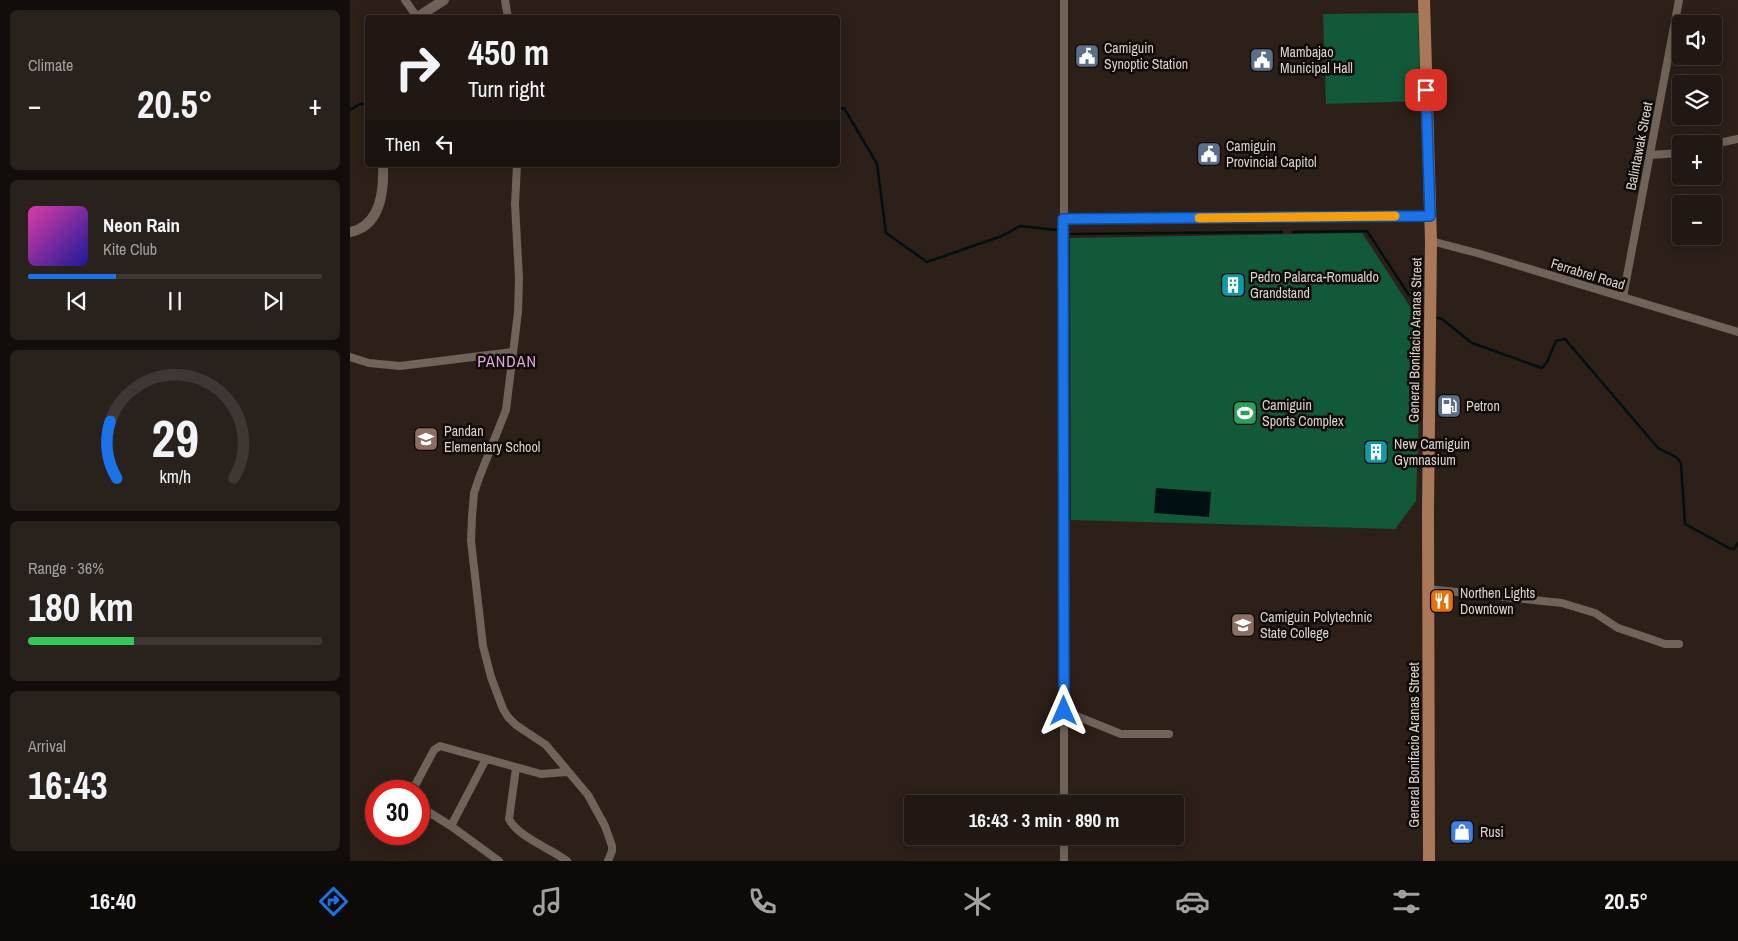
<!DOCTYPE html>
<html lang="en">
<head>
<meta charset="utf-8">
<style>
  body { margin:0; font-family:"Archivo Narrow",sans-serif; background:#29211c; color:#f1f3f6; height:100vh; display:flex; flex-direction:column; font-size:19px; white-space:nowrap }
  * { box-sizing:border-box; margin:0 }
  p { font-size:16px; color:#a2a0a0 }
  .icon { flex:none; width:28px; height:28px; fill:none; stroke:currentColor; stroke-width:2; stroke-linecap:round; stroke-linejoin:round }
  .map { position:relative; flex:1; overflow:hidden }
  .details { display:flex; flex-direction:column; gap:10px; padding:10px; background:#120d0a; width:350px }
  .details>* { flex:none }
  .banner { position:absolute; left:15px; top:15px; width:475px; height:152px; border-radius:5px; box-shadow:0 2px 12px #0003,0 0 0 1px #3e3733; background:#211813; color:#f1f3f6; overflow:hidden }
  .buttons { position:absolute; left:1322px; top:15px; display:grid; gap:10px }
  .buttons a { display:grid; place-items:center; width:50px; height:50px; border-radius:5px; background:#211813; box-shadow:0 2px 12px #0003,0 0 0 1px #3e3733; font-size:25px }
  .speed { position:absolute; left:15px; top:780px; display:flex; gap:10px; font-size:25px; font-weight:700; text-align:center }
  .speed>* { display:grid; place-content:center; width:65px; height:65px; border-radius:50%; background:#211813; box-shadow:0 2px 12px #0003,0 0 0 1px #3e3733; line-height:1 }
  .speed .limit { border:8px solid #d22; background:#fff; color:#111 }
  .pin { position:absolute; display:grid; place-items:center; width:42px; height:42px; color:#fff; margin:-21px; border-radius:10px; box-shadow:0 2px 8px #0006 }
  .me { position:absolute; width:55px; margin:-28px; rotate:0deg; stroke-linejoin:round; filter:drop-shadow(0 0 4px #0008) }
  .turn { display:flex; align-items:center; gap:18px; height:105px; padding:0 20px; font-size:22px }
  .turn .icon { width:65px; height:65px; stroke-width:2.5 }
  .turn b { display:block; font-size:35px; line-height:42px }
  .then { display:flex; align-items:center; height:48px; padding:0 20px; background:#0003; gap:10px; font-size:19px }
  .big { font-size:38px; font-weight:700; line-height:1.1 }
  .details .card { flex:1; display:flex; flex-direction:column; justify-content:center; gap:8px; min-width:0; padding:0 18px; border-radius:8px; background:#29211c }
  .details .dial { align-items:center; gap:0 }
  .dial svg { height:130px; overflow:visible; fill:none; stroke:#3e3733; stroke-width:7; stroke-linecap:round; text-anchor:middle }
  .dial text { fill:#f1f3f6; stroke:none }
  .song { display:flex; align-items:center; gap:15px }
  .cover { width:60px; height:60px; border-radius:8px; background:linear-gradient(135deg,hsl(320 70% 55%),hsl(240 70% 35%)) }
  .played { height:5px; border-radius:2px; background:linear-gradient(90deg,#1a73e8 30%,#3e3733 30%) }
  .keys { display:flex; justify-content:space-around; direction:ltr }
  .heat { display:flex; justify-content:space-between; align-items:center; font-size:28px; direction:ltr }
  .charge { height:8px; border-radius:4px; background:linear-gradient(90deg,#34c759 36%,#3e3733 0) }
  .trip { position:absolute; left:554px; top:795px; width:280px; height:50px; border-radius:5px; background:#211813; box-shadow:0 2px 12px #0003,0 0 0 1px #3e3733; font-weight:700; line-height:50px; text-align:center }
  .menu { display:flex; height:80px; justify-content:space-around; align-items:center; background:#0d0a08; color:#a2a0a0 }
  .menu .icon { width:35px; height:35px }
  .menu .active { color:#1a73e8 }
  .menu b { font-size:22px; color:#f1f3f6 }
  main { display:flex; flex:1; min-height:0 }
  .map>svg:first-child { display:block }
  .green { fill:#125939 }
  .water { fill:#001012 }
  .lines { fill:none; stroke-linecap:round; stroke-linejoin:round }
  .stream { stroke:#001012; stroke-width:2.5 }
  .minor { stroke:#70635a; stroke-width:8 }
  .tertiary { stroke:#70635a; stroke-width:10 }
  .primary { stroke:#a97858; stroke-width:12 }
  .route-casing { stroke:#114b97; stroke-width:12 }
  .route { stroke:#1a73e8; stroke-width:9 }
  .slow { stroke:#f59e0b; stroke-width:9 }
  .labels { text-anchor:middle; stroke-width:5; stroke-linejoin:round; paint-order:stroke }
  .poi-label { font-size:14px; fill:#dad2cd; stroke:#100b08; text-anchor:start }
  .street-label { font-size:14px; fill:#dad2cd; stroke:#100b08 }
  .quarter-label { font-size:16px; letter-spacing:1px; fill:#e2a8e1; stroke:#100b08 }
</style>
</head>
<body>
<main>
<section class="details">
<div class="card"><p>Climate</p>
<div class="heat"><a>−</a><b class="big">20.5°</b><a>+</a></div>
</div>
<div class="card">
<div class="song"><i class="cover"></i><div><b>Neon Rain</b><p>Kite Club</p></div></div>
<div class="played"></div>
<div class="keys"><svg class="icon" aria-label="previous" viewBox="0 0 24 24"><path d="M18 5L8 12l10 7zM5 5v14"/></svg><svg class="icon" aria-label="pause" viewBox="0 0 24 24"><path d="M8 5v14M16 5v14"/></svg><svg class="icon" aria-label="next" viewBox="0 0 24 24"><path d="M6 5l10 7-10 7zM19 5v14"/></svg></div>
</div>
<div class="card dial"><svg viewBox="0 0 100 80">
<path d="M14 69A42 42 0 1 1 86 69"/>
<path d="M14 69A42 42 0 0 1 10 34" stroke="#1a73e8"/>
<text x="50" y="56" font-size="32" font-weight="700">29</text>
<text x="50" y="72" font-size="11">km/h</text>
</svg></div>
<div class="card"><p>Range · 36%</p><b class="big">180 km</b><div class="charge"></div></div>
<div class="card"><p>Arrival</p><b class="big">16:43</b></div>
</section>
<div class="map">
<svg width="1388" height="861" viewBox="0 0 1388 861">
  <rect width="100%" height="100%" fill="#2c2019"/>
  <path class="green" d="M1068,13L1070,101L976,104L973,14Z
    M1012,233L1072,325L1066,501L1045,529L721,520L720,238Z"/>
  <path class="water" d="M806,488L861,492L859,517L804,513Z"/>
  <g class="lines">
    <path class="stream" d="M488,109L494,108L527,164L536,233L577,262L652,236L670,226L707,230
      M0,110L10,104H18
      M943,232L1017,231L1059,295
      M721,234L932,232
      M1065,304L1073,315L1075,316
      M1083,317L1092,319L1122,343L1192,368L1197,362L1206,341L1215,339L1308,448L1326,457L1331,463L1335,524L1379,548L1384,549L1388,543"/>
    <path class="minor" d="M55,0L67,17
      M155,0L158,18
      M1364,144L1388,139
      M1300,155L1331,153
      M167,165L165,204L169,278L168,312L156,410L129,478L124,493L122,517L121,541L133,646L141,677L153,709L158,717L166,725L196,745L238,795L255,826L262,846V851L258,861
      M713,219L1080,215
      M1081,241L1127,253L1388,332
      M1273,297L1329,0
      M0,357L19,363L50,366L163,352
      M1078,589L1212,603L1245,613L1268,628L1289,635L1315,644H1329
      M714,711L771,734H819
      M166,768L159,819C168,837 200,848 217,861
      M62,791L84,750L90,746L191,774L217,772
      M714,804V0
      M69,806L101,826L149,861
      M101,826L136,759
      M714,861V836"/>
    <path class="tertiary" d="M66,18L94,0
      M0,232C31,226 34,190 33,165"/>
    <path class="primary" d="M1074,0L1081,241L1078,511L1079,861"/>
  </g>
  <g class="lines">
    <defs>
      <path id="route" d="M714,711L713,219L1080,216L1076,90"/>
    </defs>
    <use href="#route" class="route-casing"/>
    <use href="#route" class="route"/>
    <path class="slow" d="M849,218L1045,216"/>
  </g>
  <defs>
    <symbol id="civic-square" viewBox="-11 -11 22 22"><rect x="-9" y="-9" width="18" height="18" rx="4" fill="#5c6f8a" stroke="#100b08"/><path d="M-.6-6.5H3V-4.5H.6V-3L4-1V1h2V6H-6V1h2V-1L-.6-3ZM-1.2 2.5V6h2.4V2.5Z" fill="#fff"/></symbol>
    <symbol id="building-square" viewBox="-11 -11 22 22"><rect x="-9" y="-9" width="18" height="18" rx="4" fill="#0f9aa8" stroke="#100b08"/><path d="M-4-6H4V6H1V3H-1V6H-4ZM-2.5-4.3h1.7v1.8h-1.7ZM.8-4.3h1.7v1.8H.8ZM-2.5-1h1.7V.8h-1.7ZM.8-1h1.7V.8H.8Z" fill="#fff"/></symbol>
    <symbol id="fuel-square" viewBox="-11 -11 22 22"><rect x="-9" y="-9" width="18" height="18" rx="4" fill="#5c6f8a" stroke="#100b08"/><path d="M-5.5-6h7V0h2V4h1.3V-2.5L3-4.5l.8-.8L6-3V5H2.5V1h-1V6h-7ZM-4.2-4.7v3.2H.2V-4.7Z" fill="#fff"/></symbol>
    <symbol id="stadium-square" viewBox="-11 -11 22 22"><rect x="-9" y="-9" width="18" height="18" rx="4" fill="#2e9e5b" stroke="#100b08"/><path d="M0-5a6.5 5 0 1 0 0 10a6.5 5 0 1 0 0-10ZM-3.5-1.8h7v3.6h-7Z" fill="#fff"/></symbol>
    <symbol id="school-square" viewBox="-11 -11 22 22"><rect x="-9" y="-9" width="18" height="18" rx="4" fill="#8d6e63" stroke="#100b08"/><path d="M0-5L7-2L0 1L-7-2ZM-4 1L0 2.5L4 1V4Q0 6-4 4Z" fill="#fff"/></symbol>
    <symbol id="restaurant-square" viewBox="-11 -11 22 22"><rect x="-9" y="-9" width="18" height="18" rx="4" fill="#e8710a" stroke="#100b08"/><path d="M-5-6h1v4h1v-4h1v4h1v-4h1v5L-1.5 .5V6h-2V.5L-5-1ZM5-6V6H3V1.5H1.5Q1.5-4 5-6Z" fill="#fff"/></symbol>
    <symbol id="university-square" viewBox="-11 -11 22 22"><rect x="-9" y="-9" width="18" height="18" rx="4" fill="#8d6e63" stroke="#100b08"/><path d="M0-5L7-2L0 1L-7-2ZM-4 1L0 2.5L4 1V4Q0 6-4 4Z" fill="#fff"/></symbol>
    <symbol id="shop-square" viewBox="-11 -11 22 22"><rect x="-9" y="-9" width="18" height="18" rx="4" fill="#3f7fe0" stroke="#100b08"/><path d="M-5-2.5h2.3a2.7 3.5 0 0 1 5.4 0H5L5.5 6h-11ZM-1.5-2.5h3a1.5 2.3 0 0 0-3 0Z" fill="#fff"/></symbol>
  </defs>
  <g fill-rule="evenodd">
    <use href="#civic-square" x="723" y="42" width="28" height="28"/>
    <use href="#civic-square" x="898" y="46" width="28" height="28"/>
    <use href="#civic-square" x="845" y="140" width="28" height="28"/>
    <use href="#building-square" x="869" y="271" width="28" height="28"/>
    <use href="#fuel-square" x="1085" y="392" width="28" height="28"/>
    <use href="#stadium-square" x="881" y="399" width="28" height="28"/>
    <use href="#school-square" x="62" y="425" width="28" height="28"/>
    <use href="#building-square" x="1012" y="438" width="28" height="28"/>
    <use href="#restaurant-square" x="1078" y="587" width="28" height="28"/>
    <use href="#university-square" x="879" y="611" width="28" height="28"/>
    <use href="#shop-square" x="1098" y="818" width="28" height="28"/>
  </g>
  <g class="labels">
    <g class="poi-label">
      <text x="754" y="53">Camiguin<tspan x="754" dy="16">Synoptic Station</tspan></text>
      <text x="930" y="57">Mambajao<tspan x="930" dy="16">Municipal Hall</tspan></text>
      <text x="876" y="151">Camiguin<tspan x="876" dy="16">Provincial Capitol</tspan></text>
      <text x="900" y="282">Pedro Palarca-Romualdo<tspan x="900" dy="16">Grandstand</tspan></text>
      <text x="912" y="410">Camiguin<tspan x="912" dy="16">Sports Complex</tspan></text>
      <text x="1116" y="411">Petron</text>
      <text x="94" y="436">Pandan<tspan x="94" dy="16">Elementary School</tspan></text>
      <text x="1044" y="449">New Camiguin<tspan x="1044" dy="16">Gymnasium</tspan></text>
      <text x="1110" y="598">Northen Lights<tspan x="1110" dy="16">Downtown</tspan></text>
      <text x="910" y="622">Camiguin Polytechnic<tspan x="910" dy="16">State College</tspan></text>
      <text x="1130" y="837">Rusi</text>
    </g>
    <g class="street-label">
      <text transform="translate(1289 146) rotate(-79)" y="5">Balintawak Street</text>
      <text transform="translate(1238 274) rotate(17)" y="5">Ferrabrel Road</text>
      <text transform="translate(1065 340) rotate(-89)" y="5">General Bonifacio Aranas Street</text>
      <text transform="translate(1064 745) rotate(-90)" y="5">General Bonifacio Aranas Street</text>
    </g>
    <g class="quarter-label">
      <text x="157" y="367">PANDAN</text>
    </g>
  </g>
</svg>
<div class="buttons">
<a><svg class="icon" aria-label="sound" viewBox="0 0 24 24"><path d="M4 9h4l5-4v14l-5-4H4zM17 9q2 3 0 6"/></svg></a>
<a><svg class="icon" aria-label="layers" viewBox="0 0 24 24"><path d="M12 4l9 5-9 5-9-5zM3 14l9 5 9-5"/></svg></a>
<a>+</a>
<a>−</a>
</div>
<div class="speed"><div class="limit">30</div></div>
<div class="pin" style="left:1076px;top:90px;background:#d93025"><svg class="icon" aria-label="arrive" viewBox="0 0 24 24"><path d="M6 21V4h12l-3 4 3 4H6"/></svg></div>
<svg class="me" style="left:714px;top:711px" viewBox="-20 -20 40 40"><path d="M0-17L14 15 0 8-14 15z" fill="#1a73e8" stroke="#fff" stroke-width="4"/></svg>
<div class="trip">16:43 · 3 min · 890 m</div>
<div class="banner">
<div class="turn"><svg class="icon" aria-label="right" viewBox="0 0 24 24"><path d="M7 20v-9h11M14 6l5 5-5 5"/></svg><div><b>450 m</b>Turn right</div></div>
<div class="then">Then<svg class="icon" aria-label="left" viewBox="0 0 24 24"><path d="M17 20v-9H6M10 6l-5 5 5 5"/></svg></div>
</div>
</div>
</main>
<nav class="menu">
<b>16:40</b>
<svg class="icon active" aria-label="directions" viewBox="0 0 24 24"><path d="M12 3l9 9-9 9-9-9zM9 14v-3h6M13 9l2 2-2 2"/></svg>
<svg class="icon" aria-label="music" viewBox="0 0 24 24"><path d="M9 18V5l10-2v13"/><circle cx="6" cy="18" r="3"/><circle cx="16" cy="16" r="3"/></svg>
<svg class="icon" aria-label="phone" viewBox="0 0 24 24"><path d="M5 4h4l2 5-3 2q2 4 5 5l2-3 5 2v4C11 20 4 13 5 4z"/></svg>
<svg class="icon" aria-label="climate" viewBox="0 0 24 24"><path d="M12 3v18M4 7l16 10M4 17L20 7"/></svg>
<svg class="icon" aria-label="car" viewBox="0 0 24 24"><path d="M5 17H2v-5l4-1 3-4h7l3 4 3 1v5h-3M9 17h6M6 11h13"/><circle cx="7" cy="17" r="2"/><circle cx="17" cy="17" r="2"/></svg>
<svg class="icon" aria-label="filters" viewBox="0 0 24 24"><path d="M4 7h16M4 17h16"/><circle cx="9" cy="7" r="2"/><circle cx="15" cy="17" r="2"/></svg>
<b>20.5°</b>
</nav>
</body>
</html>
